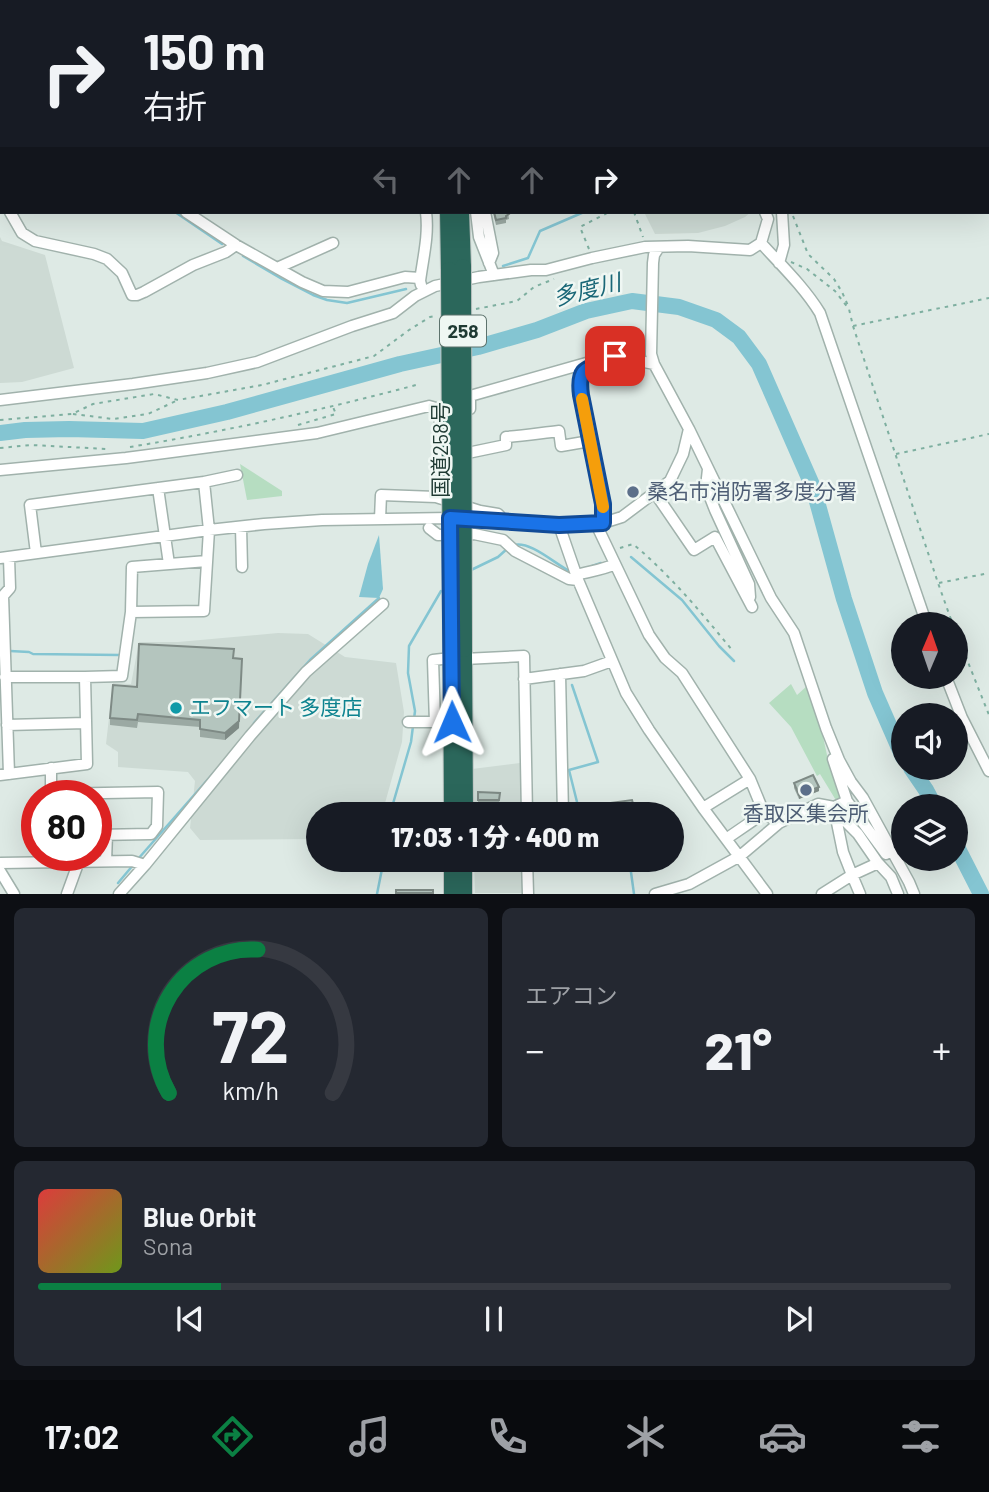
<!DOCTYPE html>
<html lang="ja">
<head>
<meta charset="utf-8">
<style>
  body { margin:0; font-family:Barlow,"Noto Sans JP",sans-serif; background:#242831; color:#f1f3f6; height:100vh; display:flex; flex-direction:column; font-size:26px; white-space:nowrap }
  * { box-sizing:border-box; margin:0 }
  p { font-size:23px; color:#9ea1a6 }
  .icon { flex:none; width:38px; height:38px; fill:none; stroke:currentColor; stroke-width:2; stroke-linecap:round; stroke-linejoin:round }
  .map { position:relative; height:894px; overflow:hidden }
  .side { display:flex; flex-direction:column; gap:14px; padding:14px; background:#0d0f14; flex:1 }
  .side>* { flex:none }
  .hud { position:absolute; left:0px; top:0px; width:990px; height:214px; box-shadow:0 7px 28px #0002; background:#171b24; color:#f1f3f6; overflow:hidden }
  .needle { width:46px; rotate:2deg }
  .fabs { position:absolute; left:891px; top:612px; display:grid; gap:14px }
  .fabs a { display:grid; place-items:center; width:77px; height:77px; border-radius:50%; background:#171b24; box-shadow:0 7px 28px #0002; font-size:35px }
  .speed { position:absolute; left:21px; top:780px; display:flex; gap:14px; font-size:35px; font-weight:700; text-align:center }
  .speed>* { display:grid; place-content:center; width:91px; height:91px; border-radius:50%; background:#171b24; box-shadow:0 7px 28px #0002; line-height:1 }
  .speed .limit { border:10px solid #d22; background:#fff; color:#111 }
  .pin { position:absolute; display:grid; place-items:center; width:60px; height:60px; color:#fff; margin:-30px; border-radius:14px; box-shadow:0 4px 10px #0006 }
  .me { position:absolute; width:77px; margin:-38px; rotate:359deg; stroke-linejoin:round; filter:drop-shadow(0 0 5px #0008) }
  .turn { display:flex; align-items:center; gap:24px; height:147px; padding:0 28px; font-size:32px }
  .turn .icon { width:91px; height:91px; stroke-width:2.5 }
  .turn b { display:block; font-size:49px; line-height:60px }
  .lanes { display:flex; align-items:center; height:66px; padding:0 28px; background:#0003; justify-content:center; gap:35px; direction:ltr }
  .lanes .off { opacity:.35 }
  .big { font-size:52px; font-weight:800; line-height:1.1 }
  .side .card { flex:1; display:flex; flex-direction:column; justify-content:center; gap:10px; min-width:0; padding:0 24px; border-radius:10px; background:#242831 }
  .side .dial { align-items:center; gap:0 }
  .dial svg { height:182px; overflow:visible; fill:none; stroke:#363941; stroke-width:7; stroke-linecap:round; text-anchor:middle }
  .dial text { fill:#f1f3f6; stroke:none }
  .song { display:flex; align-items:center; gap:21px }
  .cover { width:84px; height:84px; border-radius:10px; background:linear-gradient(135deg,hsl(0 70% 55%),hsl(80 70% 35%)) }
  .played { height:7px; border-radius:4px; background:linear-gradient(90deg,#0b8043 20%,#363941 20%) }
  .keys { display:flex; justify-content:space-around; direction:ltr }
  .heat { display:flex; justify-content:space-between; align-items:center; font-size:38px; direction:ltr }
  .side .tiles { flex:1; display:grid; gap:14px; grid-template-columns:1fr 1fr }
  .card:last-child { grid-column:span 2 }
  .trip { position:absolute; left:306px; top:802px; width:378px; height:70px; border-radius:35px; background:#171b24; box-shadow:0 7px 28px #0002; font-weight:800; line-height:70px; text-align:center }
  .tab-bar { display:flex; height:112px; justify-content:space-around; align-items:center; background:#090b0e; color:#9ea1a6 }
  .tab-bar .icon { width:49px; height:49px }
  .tab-bar .selected { color:#0b8043 }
  .tab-bar b { font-size:32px; color:#f1f3f6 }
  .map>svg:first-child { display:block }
  .built { fill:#cddad4 }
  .green { fill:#b6ddc1 }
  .water { fill:#84c5d2 }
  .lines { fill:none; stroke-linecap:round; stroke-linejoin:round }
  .stream { stroke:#84c5d2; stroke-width:2.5 }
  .river { stroke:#84c5d2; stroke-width:16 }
  .minor-casing { stroke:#a1b2ac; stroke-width:13 }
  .highway-casing { stroke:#bcc4c2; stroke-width:18 }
  .path { stroke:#7eafa0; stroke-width:2; stroke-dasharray:3.5 5; stroke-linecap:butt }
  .minor { stroke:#fff; stroke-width:10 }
  .highway { stroke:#2b675b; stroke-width:16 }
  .highway-bridge-casing { stroke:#bcc4c2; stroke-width:18; stroke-linecap:butt }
  .highway-bridge { stroke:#2b675b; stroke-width:16 }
  .wall { fill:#9ba9a3 }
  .shaded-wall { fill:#7e8a85 }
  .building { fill:#b4c5be; stroke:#7e8a85; stroke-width:2 }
  .route-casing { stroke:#114b97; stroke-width:18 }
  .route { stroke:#1a73e8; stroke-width:12 }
  .slow { stroke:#f59e0b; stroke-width:12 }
  .service-dot { fill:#5c6f8a; stroke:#eff7f3; stroke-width:2.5 }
  .culture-dot { fill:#0f9aa8; stroke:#eff7f3; stroke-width:2.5 }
  .labels { text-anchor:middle; stroke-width:5; stroke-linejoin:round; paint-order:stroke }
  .shield { fill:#eff7f3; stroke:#5d736d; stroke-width:2 }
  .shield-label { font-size:19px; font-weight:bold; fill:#1f3a33 }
  .street-label { font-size:21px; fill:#1f3a33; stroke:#eff7f3 }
  .service-label { font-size:21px; fill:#4e5e75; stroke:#eff7f3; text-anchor:start }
  .culture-label { font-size:21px; fill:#0d838f; stroke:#eff7f3; text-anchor:start }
  .water-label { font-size:23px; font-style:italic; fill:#196777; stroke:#eff7f3 }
</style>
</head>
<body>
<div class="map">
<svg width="989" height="894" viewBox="0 0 989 894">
  <rect width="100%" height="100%" fill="#deeae5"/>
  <path class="built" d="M644,212H751L745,217L725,226L698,233L655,234Z
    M0,237L2,241L45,255L74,368L22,382L0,383Z
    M278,633L308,634L345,657L396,663L404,712L402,742L382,814H318V839L200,840L190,828L195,781L188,772L118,767V752L106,744L113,683L131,684L139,642H178Z
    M520,763L522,814H473L472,769Z
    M474,859H523L524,893H475Z"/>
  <path class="green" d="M240,464L282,491V496L247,500Z
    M791,684L797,695L807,686L820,723L827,755L843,799L837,802L820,774L817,776L791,727L769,703Z"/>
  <path class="water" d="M379,535L383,589L379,598L359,597L368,564Z"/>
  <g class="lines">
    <path class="stream" d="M380,0L381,2
      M499,0L500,2
      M348,2L353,0
      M0,85L2,86
      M175,212L222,244
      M243,256L282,279L313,295L327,300L347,303L406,289
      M503,266L528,258L540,231L584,212
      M514,545C531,541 555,564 571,572
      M631,557L682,600L719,646L734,661
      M592,566L601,563
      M469,571L498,557L508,548
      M10,651L29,652L33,654L120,655
      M572,685L598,762L569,770L580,814
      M414,719L415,711L408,673L409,646L441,591
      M254,723L310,660L379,598
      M390,814L411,742L413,726
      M138,859L217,769
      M589,859L590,864L630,865L634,894
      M118,883L134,864
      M377,894L384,859"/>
    <path class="river" d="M0,433L25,430L69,429L143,431L227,412L400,364L478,347L537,330L586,311L632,301L679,307L716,320L739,337L759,364L813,487L844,599L875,693L903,757
      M911,768L926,790L935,807
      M956,845L981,894"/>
    <defs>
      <path id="minor" d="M635,0L636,2
        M650,0L651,2
        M833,0L834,2
        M136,2L140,0
        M0,58H2
        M0,79L2,80
        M0,101L2,100
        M0,188L2,187
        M0,198L2,200
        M10,212L22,233L35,241L94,254L107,259L122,273L132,295H137L144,292L193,265L226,252L236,245
        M186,212L236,245L302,282L323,291L348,292L405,277L420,278
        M476,212L479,237L494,275
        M485,212L493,253L489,263
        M761,243C781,265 804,287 820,313L927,625
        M659,247L654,255L653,263L651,354L654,364L689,429L771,598L794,633L826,728L839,760L851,782L863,798L909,882L914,894
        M779,263L784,245L782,212
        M277,268L333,243
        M421,285L420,281C423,258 429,235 426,212
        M599,366L581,373L580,388L603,504V523
        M0,400L133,384L207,373L257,362L352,326L393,313L415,296L435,286L479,277L531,270H546L592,258L645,247L688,246L750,250L761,243L768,219L765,212
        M470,409V396L604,358L615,356L654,364
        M458,455L506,445V437C524,436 541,433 559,431L561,446L590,441
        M708,469L706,487L715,510L749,584L750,597
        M0,470L126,458L317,433L429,406L436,408C446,434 442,471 442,499
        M204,482L237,475
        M158,488L169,564
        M655,493L694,550L715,537L752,607
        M380,519L381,495L436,497L480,511L498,514L500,516
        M596,524L649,635L665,658L682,673L750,779L764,813L779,823L818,804L834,807L847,801
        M559,525L578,580L626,693L649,730L703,808L767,894
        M241,527L242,567
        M429,528L438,535L474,534L503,540L515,551L569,579L578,580
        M0,558L209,530L264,524L322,520L450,518L559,525L603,523L622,517L670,481L683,454L689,429
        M576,575C590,571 603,570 615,564
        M131,612L132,567L207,561
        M464,659L524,656L527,814
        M560,674L563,814
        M5,677H85
        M946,677L962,718L989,771
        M524,679L584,671L612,661
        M408,722H442
        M435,723L433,660L451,658
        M7,725L86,723
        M833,759L847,801L886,854
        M51,768V796
        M9,774L3,596L10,588L9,558
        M0,775L87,764L85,677L122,676L131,612L204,611L209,530L204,482L30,505L36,553
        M51,794L158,792L157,826L151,834L96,835
        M834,807L843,819L858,834L878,863L891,877L898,894
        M703,808L750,779
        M465,813H574
        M726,839L764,813
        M527,859L528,894
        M106,861L107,834
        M0,863L132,861L145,865
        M0,871L14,894
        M67,894L79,861
        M119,894L145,865L250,736L306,672L383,604
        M655,894L689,884L740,856L779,823
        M822,894L852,875L843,852L835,813
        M860,894L852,875L878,863"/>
      <path id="highway" d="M396,0L397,2
        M409,0L410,2
        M448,212L449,270
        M461,212L463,267
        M451,648L452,814
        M464,649L465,814
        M452,859V894
        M464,859V894"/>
    </defs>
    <use href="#minor" class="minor-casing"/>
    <use href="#highway" class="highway-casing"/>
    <path class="path" d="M427,0L428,2
      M537,0L538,2
      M634,212L643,237
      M793,216L808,254L834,279L842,292L849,308
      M589,249L580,227L609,212
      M791,262L807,269L835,291L849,309L853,326L989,298
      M476,309L517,301L534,287L554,279
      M853,326L938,583L953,625
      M73,414L113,419L148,414L176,401
      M0,420L72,414L93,404L154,394L178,400L262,385L374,356L409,330L430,317L436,316
      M298,425L336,414L333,407
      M130,447C227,431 322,410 416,385
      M0,448L31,445L107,449
      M896,454L989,434
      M620,548L633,544C670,575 701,612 732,650
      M939,583L989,573
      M956,632L989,715"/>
    <use href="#minor" class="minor"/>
    <use href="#highway" class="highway"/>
    <defs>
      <path id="highway-bridge" d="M463,267L464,649
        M449,270L451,648"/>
    </defs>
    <use href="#highway-bridge" class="highway-bridge-casing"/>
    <use href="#highway-bridge" class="highway-bridge"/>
  </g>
  <path class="wall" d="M493,212H508L509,219L506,220V223L496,225Z
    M234,658L239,728L225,740L200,737V727L138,722L137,728L110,725V718L137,687Z
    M794,783L819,791L799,799L794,788Z
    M478,792L500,793L499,805H478Z
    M480,859H519V867L480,864Z"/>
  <path class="shaded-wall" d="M296,0H317V2H291Z
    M594,0H605V2H589Z
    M242,659L239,728L225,740V733Z
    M819,787V791L799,799V795Z"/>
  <path class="building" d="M259,0H296L291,2H260Z
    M494,212H508L509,214L506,216V218L496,220Z
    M139,644L234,649L233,658L242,659L239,721L225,733L200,729V720L138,714L137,720L110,718L113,685L137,687Z
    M813,775L819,787L799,795L794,783Z
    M478,792L500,793L499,800H478Z
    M632,800L636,814H597L595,805Z
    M396,890H433V893H396Z"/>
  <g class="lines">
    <defs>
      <path id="route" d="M452,722L450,518L559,525L603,523V504L581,395C577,365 588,369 613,361L615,356"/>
    </defs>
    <use href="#route" class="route-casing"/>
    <use href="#route" class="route"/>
    <path class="slow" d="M582,399L603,507"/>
  </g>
  <g class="service-dot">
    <circle cx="633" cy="492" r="7"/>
    <circle cx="806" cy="790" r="7"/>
  </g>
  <circle class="culture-dot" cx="176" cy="708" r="7"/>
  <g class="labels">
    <rect class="shield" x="440" y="315.5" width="46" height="31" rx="5"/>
    <g class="shield-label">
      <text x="463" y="338">258</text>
    </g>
    <g class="street-label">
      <text transform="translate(441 450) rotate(-90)" y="7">国道258号</text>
    </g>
    <g class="service-label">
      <text x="647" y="499">桑名市消防署多度分署</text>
      <text x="806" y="821" text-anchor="middle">香取区集会所</text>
    </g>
    <g class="culture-label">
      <text x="190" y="715">エフマート 多度店</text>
    </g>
    <g class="water-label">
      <text transform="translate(587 290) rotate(-14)" y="8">多度川</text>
    </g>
  </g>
</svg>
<div class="fabs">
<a><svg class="needle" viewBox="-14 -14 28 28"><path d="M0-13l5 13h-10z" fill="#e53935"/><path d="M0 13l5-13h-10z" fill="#9ea1a6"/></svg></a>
<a><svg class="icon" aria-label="sound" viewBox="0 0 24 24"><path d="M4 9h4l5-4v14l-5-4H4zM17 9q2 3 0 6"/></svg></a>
<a><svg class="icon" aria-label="layers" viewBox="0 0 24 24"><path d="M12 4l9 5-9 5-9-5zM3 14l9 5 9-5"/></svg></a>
</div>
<div class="speed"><div class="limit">80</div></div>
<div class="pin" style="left:615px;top:356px;background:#d93025"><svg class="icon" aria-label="arrive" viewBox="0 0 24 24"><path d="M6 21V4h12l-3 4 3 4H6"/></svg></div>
<svg class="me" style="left:452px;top:722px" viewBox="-20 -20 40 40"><path d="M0-17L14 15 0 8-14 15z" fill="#1a73e8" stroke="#fff" stroke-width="4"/></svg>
<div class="trip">17:03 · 1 分 · 400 m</div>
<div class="hud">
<div class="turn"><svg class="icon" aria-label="right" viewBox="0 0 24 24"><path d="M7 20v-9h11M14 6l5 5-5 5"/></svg><div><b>150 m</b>右折</div></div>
<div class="lanes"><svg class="icon off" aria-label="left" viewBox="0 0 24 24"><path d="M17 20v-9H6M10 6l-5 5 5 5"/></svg><svg class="icon off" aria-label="ahead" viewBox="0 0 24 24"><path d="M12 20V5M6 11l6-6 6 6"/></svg><svg class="icon off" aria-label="ahead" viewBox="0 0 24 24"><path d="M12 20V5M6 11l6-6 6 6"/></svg><svg class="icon" aria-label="right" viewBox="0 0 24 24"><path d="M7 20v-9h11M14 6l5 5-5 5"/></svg></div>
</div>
</div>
<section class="side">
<div class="tiles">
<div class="card dial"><svg viewBox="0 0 100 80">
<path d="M14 69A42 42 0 1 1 86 69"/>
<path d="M14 69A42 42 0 0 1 53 6" stroke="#0b8043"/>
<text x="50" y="56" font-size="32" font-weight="700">72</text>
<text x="50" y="72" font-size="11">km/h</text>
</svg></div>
<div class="card"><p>エアコン</p>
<div class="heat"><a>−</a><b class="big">21°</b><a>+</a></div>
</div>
<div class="card">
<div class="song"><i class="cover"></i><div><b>Blue Orbit</b><p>Sona</p></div></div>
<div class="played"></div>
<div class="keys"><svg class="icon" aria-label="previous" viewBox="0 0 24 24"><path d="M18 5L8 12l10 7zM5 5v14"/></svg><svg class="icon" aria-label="pause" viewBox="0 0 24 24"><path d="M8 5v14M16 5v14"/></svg><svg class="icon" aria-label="next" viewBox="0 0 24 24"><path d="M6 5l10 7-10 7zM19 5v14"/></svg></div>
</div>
</div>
</section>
<nav class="tab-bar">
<b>17:02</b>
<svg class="icon selected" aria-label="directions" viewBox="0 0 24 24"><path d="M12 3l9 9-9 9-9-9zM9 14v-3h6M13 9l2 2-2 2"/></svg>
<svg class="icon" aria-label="music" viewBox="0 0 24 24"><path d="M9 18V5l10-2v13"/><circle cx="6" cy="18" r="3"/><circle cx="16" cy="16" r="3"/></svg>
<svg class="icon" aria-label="phone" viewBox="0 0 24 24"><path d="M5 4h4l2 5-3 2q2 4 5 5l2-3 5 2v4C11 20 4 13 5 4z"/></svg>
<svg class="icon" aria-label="climate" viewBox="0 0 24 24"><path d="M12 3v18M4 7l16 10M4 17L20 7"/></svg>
<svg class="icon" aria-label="car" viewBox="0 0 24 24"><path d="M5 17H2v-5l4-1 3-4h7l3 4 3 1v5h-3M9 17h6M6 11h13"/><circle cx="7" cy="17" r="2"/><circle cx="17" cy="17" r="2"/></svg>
<svg class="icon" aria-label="filters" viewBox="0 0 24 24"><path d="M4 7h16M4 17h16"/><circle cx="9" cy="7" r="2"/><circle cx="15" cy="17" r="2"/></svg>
</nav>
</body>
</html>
